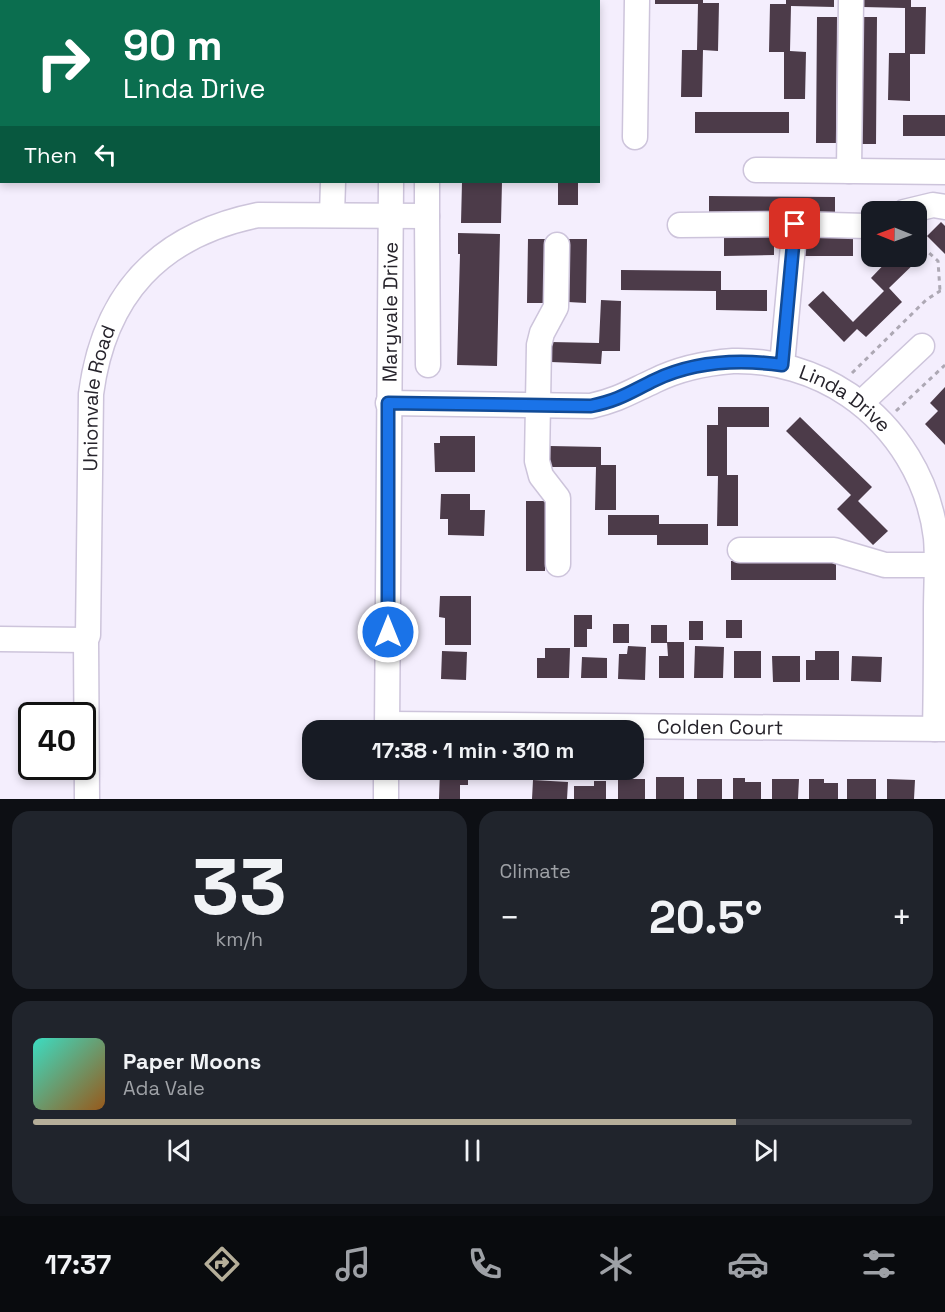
<!DOCTYPE html>
<html lang="en">
<head>
<meta charset="utf-8">
<style>
  body { margin:0; font-family:"Space Grotesk",sans-serif; background:#20242c; color:#f1f3f6; height:100vh; display:flex; flex-direction:column; font-size:22px; white-space:nowrap }
  * { box-sizing:border-box; margin:0 }
  p { font-size:20px; color:#9ea1a6 }
  .icon { flex:none; width:33px; height:33px; fill:none; stroke:currentColor; stroke-width:2; stroke-linecap:round; stroke-linejoin:round }
  .map { position:relative; height:799px; overflow:hidden }
  .panel { display:flex; flex-direction:column; gap:12px; padding:12px; background:#0d0f14; flex:1 }
  .panel>* { flex:none }
  .banner { position:absolute; left:0px; top:0px; width:600px; height:183px; box-shadow:0 3px 9px #0003; background:#0b6e4f; color:#fff; overflow:hidden }
  .needle { width:39px; rotate:271deg }
  .buttons { position:absolute; left:861px; top:201px; display:grid; gap:12px }
  .buttons a { display:grid; place-items:center; width:66px; height:66px; border-radius:12px; background:#171b24; box-shadow:0 3px 9px #0003; font-size:30px }
  .speed { position:absolute; left:18px; top:702px; display:flex; gap:12px; font-size:30px; font-weight:700; text-align:center }
  .speed>* { display:grid; place-content:center; width:78px; height:78px; border-radius:50%; background:#171b24; box-shadow:0 3px 9px #0003; line-height:1 }
  .speed .limit { border:3px solid #111; border-radius:9px; background:#fff; color:#111 }
  .pin { position:absolute; display:grid; place-items:center; width:51px; height:51px; color:#fff; margin:-26px; border-radius:12px; box-shadow:0 3px 9px #0006 }
  .me { position:absolute; width:66px; margin:-33px; rotate:0deg; stroke-linejoin:round; filter:drop-shadow(0 0 4px #0008) }
  .turn { display:flex; align-items:center; gap:21px; height:126px; padding:0 24px; font-size:27px }
  .turn .icon { width:78px; height:78px; stroke-width:2.5 }
  .turn b { display:block; font-size:42px; line-height:51px }
  .then { display:flex; align-items:center; height:57px; padding:0 24px; background:#0003; gap:12px; font-size:22px }
  .big { font-size:45px; font-weight:700; line-height:1.1 }
  .panel .card { flex:1; display:flex; flex-direction:column; justify-content:center; gap:9px; min-width:0; padding:0 21px; border-radius:18px; background:#20242c }
  .panel .dial { align-items:center; gap:0 }
  .dial b { font-size:78px; line-height:1 }
  .song { display:flex; align-items:center; gap:18px }
  .cover { width:72px; height:72px; border-radius:9px; background:linear-gradient(135deg,hsl(170 70% 55%),hsl(30 70% 35%)) }
  .played { height:6px; border-radius:3px; background:linear-gradient(90deg,#b5ae99 80%,#363941 80%) }
  .keys { display:flex; justify-content:space-around; direction:ltr }
  .heat { display:flex; justify-content:space-between; align-items:center; font-size:33px; direction:ltr }
  .panel .tiles { flex:1; display:grid; gap:12px; grid-template-columns:1fr 1fr }
  .card:last-child { grid-column:span 2 }
  .trip { position:absolute; left:302px; top:720px; width:342px; height:60px; border-radius:18px; background:#171b24; box-shadow:0 3px 9px #0003; font-weight:700; line-height:60px; text-align:center }
  .tabs { display:flex; height:96px; justify-content:space-around; align-items:center; background:#090b0e; color:#9ea1a6 }
  .tabs .icon { width:42px; height:42px }
  .tabs .active { color:#b5ae99 }
  .tabs b { font-size:27px; color:#f1f3f6 }
  .map>svg:first-child { display:block }
  .building { fill:#4c3b49 }
  .lines { fill:none; stroke-linecap:round; stroke-linejoin:round }
  .minor-casing { stroke:#cdc4db; stroke-width:27 }
  .path { stroke:#ada8b4; stroke-width:3; stroke-dasharray:4.5 4.5; stroke-linecap:butt }
  .minor { stroke:#fff; stroke-width:24 }
  .route-casing { stroke:#114b97; stroke-width:15 }
  .route { stroke:#1a73e8; stroke-width:10 }
  .labels { text-anchor:middle; stroke-width:6; stroke-linejoin:round; paint-order:stroke }
  .street-label { font-size:20px; fill:#26232b; stroke:#fff }
</style>
</head>
<body>
<div class="map">
<svg width="945" height="799" viewBox="0 0 945 799">
  <rect width="100%" height="100%" fill="#f4eefd"/>
  <path class="building" d="M655,0H703V3H719L718,51L703,50L702,97H681L682,50H697L698,4H655Z
    M786,0H834V7L791,6L790,51L806,52L805,99H784V52H769L770,4H786Z
    M863,0H911V7H926L925,54H910V101L888,100L889,53H905V8L863,7Z
    M817,17H837L836,143H816Z
    M858,17H877L876,144H857Z
    M695,112H789V133H695Z
    M903,115H945V136H903Z
    M462,182H502L501,223H461Z
    M558,182H578V205H558Z
    M709,196L835,197V215H709Z
    M941,222L945,226V254L927,236Z
    M458,233L500,234L497,366L457,365L460,254H458Z
    M724,237H774V255L724,256Z
    M804,238H853V256H804Z
    M528,239H547V303H527Z
    M569,239H587L586,303L568,302Z
    M916,251L922,256L889,288L902,302L866,337L857,329L844,342L808,305L823,291L853,322L884,291L871,278L892,256H916Z
    M621,270L721,271V290H767V311L716,310V291L621,290Z
    M601,300L621,301L620,351H602L601,364L551,362V342L599,343Z
    M945,387V445L925,424L938,411L930,403Z
    M718,407H769V427H727V475H738V526H717L718,476H707V425H718Z
    M800,417L872,487L858,501L888,531L873,545L837,509L851,495L786,431Z
    M440,436H475V472H435L434,443H440Z
    M550,446L601,447V465H616V510H595L596,467H550Z
    M441,494H470V510H485L484,536L448,535V519H440Z
    M526,501H546L545,571H526Z
    M608,515H659V524H708V545H657V535H608Z
    M731,561H836V580H731Z
    M440,596H471V645H445V618L439,617Z
    M574,615H592V629H587V647H574Z
    M726,620H742V638H726Z
    M689,621H703V640H689Z
    M613,624H629V643H613Z
    M651,625H667V643H651Z
    M667,642H684V678H659V656H668Z
    M628,646L646,647L645,680L618,679L619,654H627Z
    M695,646L724,647L723,678H694Z
    M545,648H570L569,678H537V658H545Z
    M442,651L467,652L466,680L441,679Z
    M734,651H761V678H734Z
    M815,651H839V680H806V660H815Z
    M772,656H800V682H773Z
    M852,656L882,657L881,682L851,681Z
    M582,657L607,658V678H581Z
    M440,770L468,771V785H460V799H439Z
    M656,777H684V799H656Z
    M733,778H745V782H761V799H733Z
    M618,779H645V799H618Z
    M697,779H722V799H697Z
    M772,779H799L798,799H772Z
    M809,779H824V783H838V799H809Z
    M847,779H876V799H847Z
    M887,779L915,780L914,799H887Z
    M533,780L568,782L567,799H532Z
    M594,781H606V799H574V786H594Z"/>
  <g class="lines">
    <defs>
      <g id="minor">
        <path d="M382,0V2"/>
        <path d="M427,0V2"/>
        <path d="M249,2V0"/>
        <path d="M635,137L637,0"/>
        <path d="M756,170L945,172"/>
        <path d="M849,171L851,0"/>
        <path d="M904,212L933,205L945,207"/>
        <path d="M332,215L333,182"/>
        <path d="M427,216L428,365"/>
        <path d="M680,225L795,224"/>
        <path d="M557,245L556,307L542,333L539,345L537,461L541,476L558,498V564"/>
        <path d="M782,365L795,224L866,226L872,225"/>
        <path id="s1" d="M388,403L591,406C618,400 630,392 654,381C678,369 706,363 733,361C774,360 815,372 849,395C897,428 929,480 936,538C938,562 936,587 936,611C936,650 936,689 935,729"/>
        <path d="M861,403L922,346"/>
        <path d="M740,550H834L885,565H945"/>
        <path d="M0,639L86,640"/>
        <path id="s2" d="M387,724L945,729"/>
        <path id="s3" d="M387,730L391,182"/>
        <path id="s4" d="M87,799L86,640L88,635L91,394C104,295 159,235 258,215L427,216V182"/>
        <path d="M386,799V770"/>
      </g>
    </defs>
    <use href="#minor" class="minor-casing"/>
    <path class="path" d="M916,235L919,242
      M916,241L938,261L940,291
      M852,373L926,300L940,291L945,290
      M896,411L945,365"/>
    <use href="#minor" class="minor"/>
  </g>
  <g class="lines">
    <defs>
      <path id="route" d="M388,632V403L591,406C620,400 630,392 655,380C695,361 738,359 782,365L795,224"/>
    </defs>
    <use href="#route" class="route-casing"/>
    <use href="#route" class="route"/>
  </g>
  <g class="labels">
    <g class="street-label">
      <text dy="7" stroke="none"><textPath href="#s3" startOffset="418">Maryvale Drive</textPath></text>
      <text dy="7" stroke="none"><textPath href="#s4" startOffset="402">Unionvale Road</textPath></text>
      <text dy="7" stroke="none"><textPath href="#s1" startOffset="474">Linda Drive</textPath></text>
      <text dy="7" stroke="none"><textPath href="#s2" startOffset="333">Colden Court</textPath></text>
    </g>
  </g>
</svg>
<div class="buttons">
<a><svg class="needle" viewBox="-14 -14 28 28"><path d="M0-13l5 13h-10z" fill="#e53935"/><path d="M0 13l5-13h-10z" fill="#9ea1a6"/></svg></a>
</div>
<div class="speed"><div class="limit">40</div></div>
<div class="pin" style="left:795px;top:224px;background:#d93025"><svg class="icon" aria-label="arrive" viewBox="0 0 24 24"><path d="M6 21V4h12l-3 4 3 4H6"/></svg></div>
<svg class="me" style="left:388px;top:632px" viewBox="-20 -20 40 40"><circle r="17" fill="#1a73e8" stroke="#fff" stroke-width="3"/><path d="M0-11L8 9 0 5-8 9z" fill="#fff"/></svg>
<div class="trip">17:38 · 1 min · 310 m</div>
<div class="banner">
<div class="turn"><svg class="icon" aria-label="right" viewBox="0 0 24 24"><path d="M7 20v-9h11M14 6l5 5-5 5"/></svg><div><b>90 m</b>Linda Drive</div></div>
<div class="then">Then<svg class="icon" aria-label="left" viewBox="0 0 24 24"><path d="M17 20v-9H6M10 6l-5 5 5 5"/></svg></div>
</div>
</div>
<section class="panel">
<div class="tiles">
<div class="card dial"><b>33</b><p>km/h</p></div>
<div class="card"><p>Climate</p>
<div class="heat"><a>−</a><b class="big">20.5°</b><a>+</a></div>
</div>
<div class="card">
<div class="song"><i class="cover"></i><div><b>Paper Moons</b><p>Ada Vale</p></div></div>
<div class="played"></div>
<div class="keys"><svg class="icon" aria-label="previous" viewBox="0 0 24 24"><path d="M18 5L8 12l10 7zM5 5v14"/></svg><svg class="icon" aria-label="pause" viewBox="0 0 24 24"><path d="M8 5v14M16 5v14"/></svg><svg class="icon" aria-label="next" viewBox="0 0 24 24"><path d="M6 5l10 7-10 7zM19 5v14"/></svg></div>
</div>
</div>
</section>
<nav class="tabs">
<b>17:37</b>
<svg class="icon active" aria-label="directions" viewBox="0 0 24 24"><path d="M12 3l9 9-9 9-9-9zM9 14v-3h6M13 9l2 2-2 2"/></svg>
<svg class="icon" aria-label="music" viewBox="0 0 24 24"><path d="M9 18V5l10-2v13"/><circle cx="6" cy="18" r="3"/><circle cx="16" cy="16" r="3"/></svg>
<svg class="icon" aria-label="phone" viewBox="0 0 24 24"><path d="M5 4h4l2 5-3 2q2 4 5 5l2-3 5 2v4C11 20 4 13 5 4z"/></svg>
<svg class="icon" aria-label="climate" viewBox="0 0 24 24"><path d="M12 3v18M4 7l16 10M4 17L20 7"/></svg>
<svg class="icon" aria-label="car" viewBox="0 0 24 24"><path d="M5 17H2v-5l4-1 3-4h7l3 4 3 1v5h-3M9 17h6M6 11h13"/><circle cx="7" cy="17" r="2"/><circle cx="17" cy="17" r="2"/></svg>
<svg class="icon" aria-label="filters" viewBox="0 0 24 24"><path d="M4 7h16M4 17h16"/><circle cx="9" cy="7" r="2"/><circle cx="15" cy="17" r="2"/></svg>
</nav>
</body>
</html>
